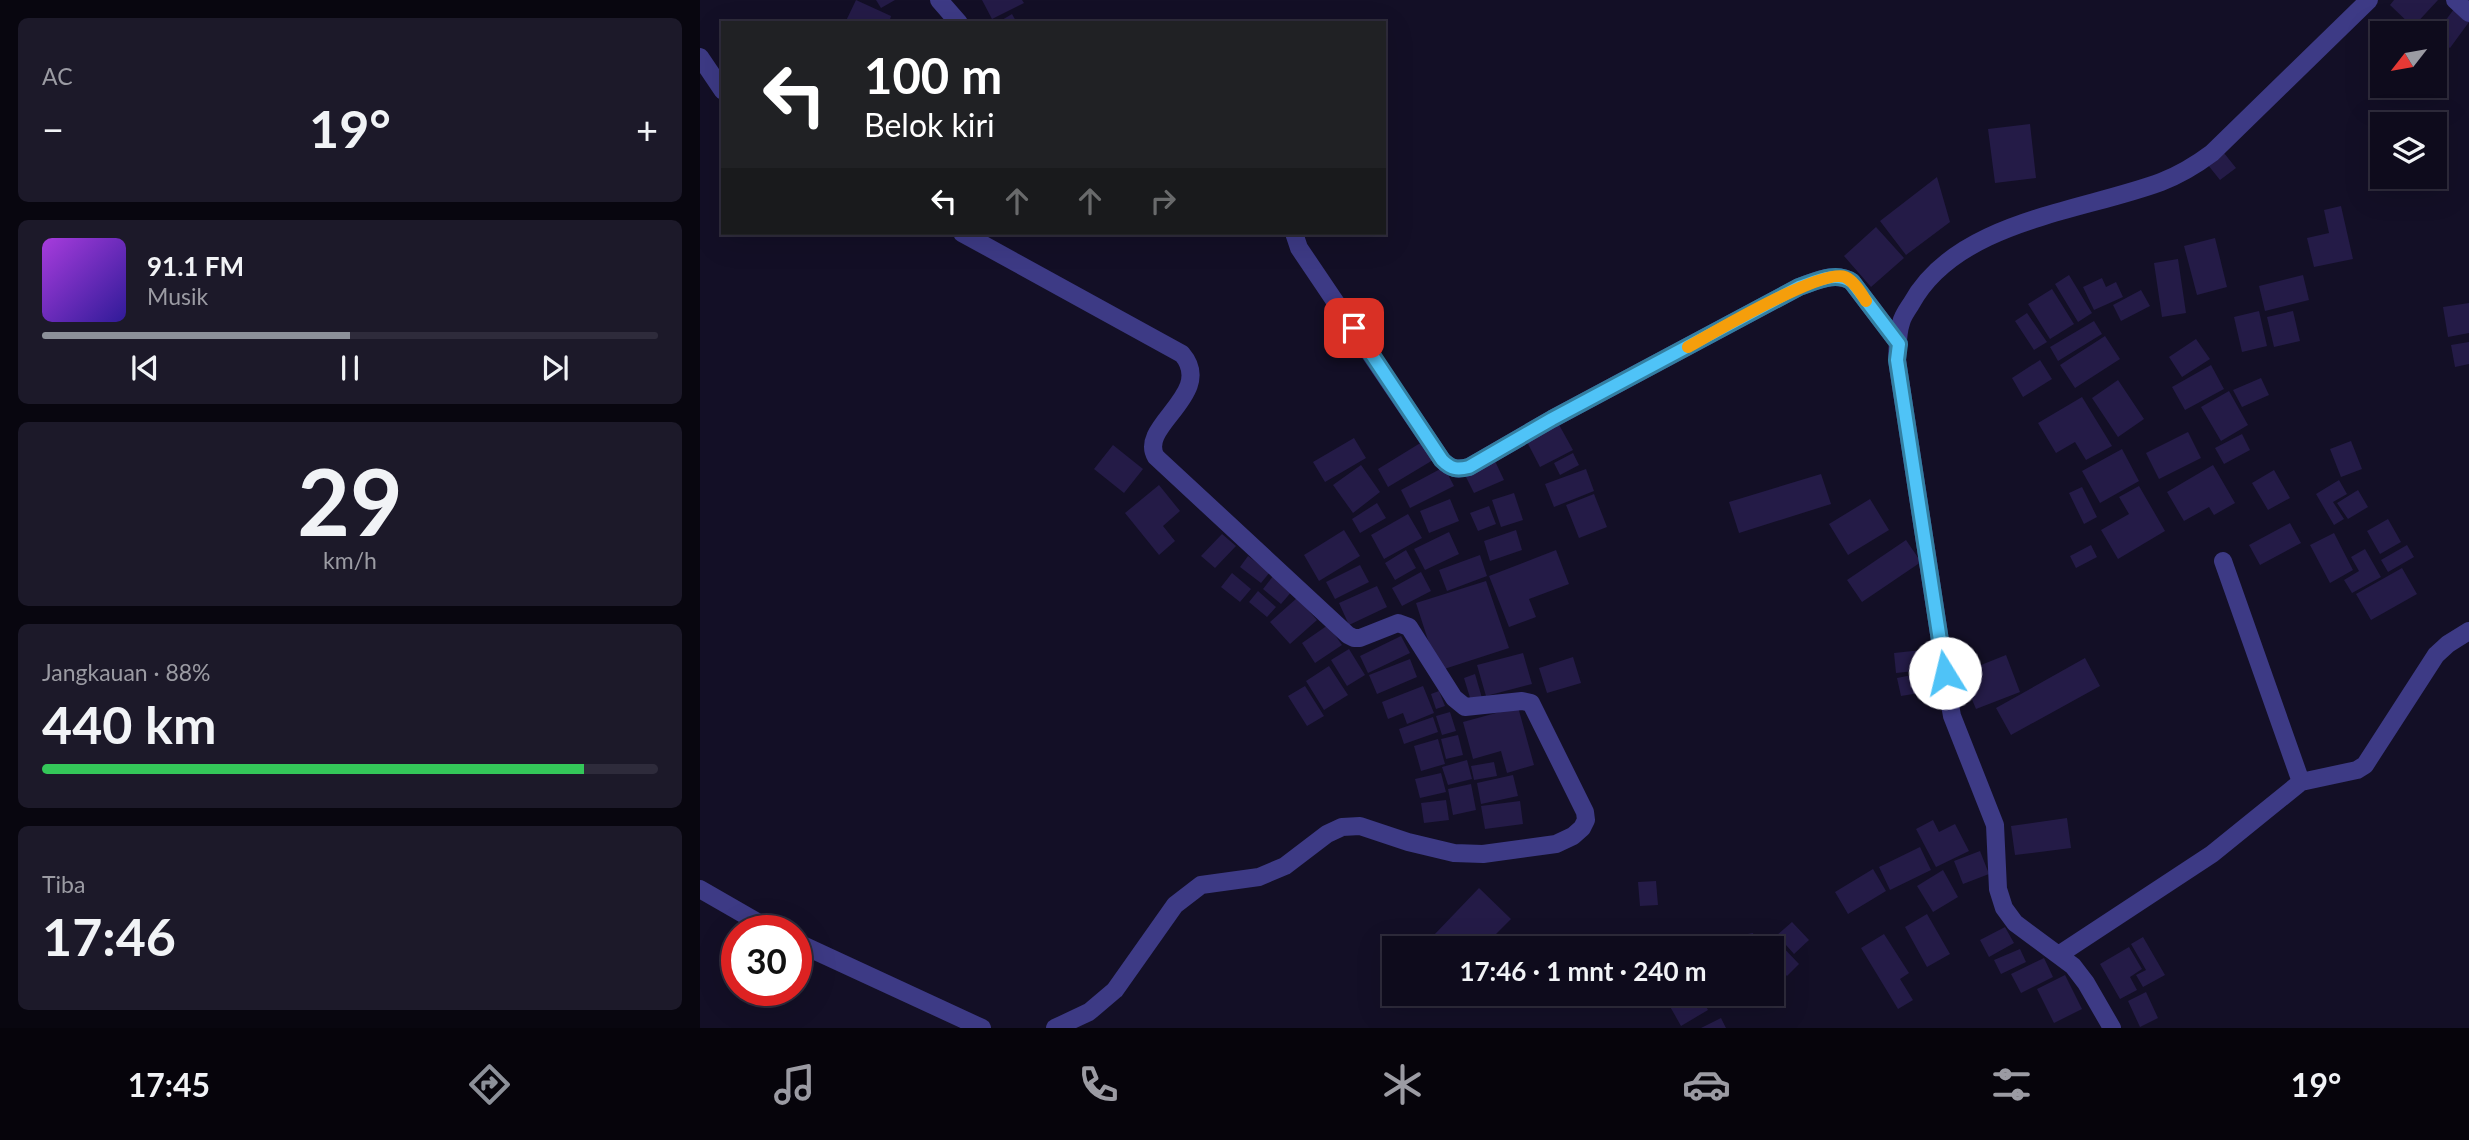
<!DOCTYPE html>
<html lang="id">
<head>
<meta charset="utf-8">
<style>
  body { margin:0; font-family:Lato,sans-serif; background:#1c1929; color:#f1f3f6; height:100vh; display:flex; flex-direction:column; font-size:26px; white-space:nowrap }
  * { box-sizing:border-box; margin:0 }
  p { font-size:23px; color:#9b9ba3 }
  .icon { flex:none; width:38px; height:38px; fill:none; stroke:currentColor; stroke-width:2; stroke-linecap:round; stroke-linejoin:round }
  .map { position:relative; flex:1; overflow:hidden }
  .panel { display:flex; flex-direction:column; gap:18px; padding:18px; background:#08060f; width:700px }
  .panel>* { flex:none }
  .hud { position:absolute; left:21px; top:21px; width:665px; height:214px; border-radius:0px; box-shadow:0 7px 28px #0002,0 0 0 2px #2e2b3b; background:#202124; color:#fff; overflow:hidden }
  .needle { width:46px; rotate:239deg }
  .controls { position:absolute; left:1670px; top:21px; display:grid; gap:14px }
  .controls a { display:grid; place-items:center; width:77px; height:77px; border-radius:0px; background:#0e0b1c; box-shadow:0 7px 28px #0002,0 0 0 2px #2e2b3b; font-size:35px }
  .speed { position:absolute; left:21px; top:915px; display:flex; gap:14px; font-size:35px; font-weight:700; text-align:center }
  .speed>* { display:grid; place-content:center; width:91px; height:91px; border-radius:50%; background:#0e0b1c; box-shadow:0 7px 28px #0002,0 0 0 2px #2e2b3b; line-height:1 }
  .speed .limit { border:10px solid #d22; background:#fff; color:#111 }
  .pin { position:absolute; display:grid; place-items:center; width:60px; height:60px; color:#fff; margin:-30px; border-radius:14px; box-shadow:0 4px 10px #0006 }
  .me { position:absolute; width:77px; margin:-38px; rotate:351deg; stroke-linejoin:round; filter:drop-shadow(0 0 5px #0008) }
  .turn { display:flex; align-items:center; gap:24px; height:147px; padding:0 28px; font-size:32px }
  .turn .icon { width:91px; height:91px; stroke-width:2.5 }
  .turn b { display:block; font-size:49px; line-height:60px }
  .lanes { display:flex; align-items:center; height:66px; padding:0 28px; background:#0003; justify-content:center; gap:35px; direction:ltr }
  .lanes .off { opacity:.35 }
  .big { font-size:52px; font-weight:700; line-height:1.1 }
  .panel .widget { flex:1; display:flex; flex-direction:column; justify-content:center; gap:10px; min-width:0; padding:0 24px; border-radius:10px; background:#1c1929 }
  .panel .dial { align-items:center; gap:0 }
  .dial b { font-size:91px; line-height:1 }
  .song { display:flex; align-items:center; gap:21px }
  .cover { width:84px; height:84px; border-radius:10px; background:linear-gradient(135deg,hsl(280 70% 55%),hsl(250 70% 35%)) }
  .played { height:7px; border-radius:4px; background:linear-gradient(90deg,#8c9099 50%,#2e2b3b 50%) }
  .keys { display:flex; justify-content:space-around; direction:ltr }
  .heat { display:flex; justify-content:space-between; align-items:center; font-size:38px; direction:ltr }
  .charge { height:10px; border-radius:5px; background:linear-gradient(90deg,#34c759 88%,#2e2b3b 0) }
  .trip { position:absolute; left:682px; top:936px; width:402px; height:70px; border-radius:0px; background:#0e0b1c; box-shadow:0 7px 28px #0002,0 0 0 2px #2e2b3b; font-weight:700; line-height:70px; text-align:center }
  .tab-bar { display:flex; height:112px; justify-content:space-around; align-items:center; background:#06040b; color:#9b9ba3 }
  .tab-bar .icon { width:49px; height:49px }
  .tab-bar .on { color:#8c9099 }
  .tab-bar b { font-size:32px; color:#f1f3f6 }
  main { display:flex; flex:1; min-height:0 }
  .map>svg:first-child { display:block }
  .building { fill:#241b47 }
  .lines { fill:none; stroke-linecap:round; stroke-linejoin:round }
  .minor { stroke:#3d3a85; stroke-width:18 }
  .route-casing { stroke:#337fa1; stroke-width:18 }
  .route { stroke:#4fc3f7; stroke-width:12 }
  .slow { stroke:#f59e0b; stroke-width:12 }
</style>
</head>
<body>
<main>
<section class="panel">
<div class="widget"><p>AC</p>
<div class="heat"><a>−</a><b class="big">19°</b><a>+</a></div>
</div>
<div class="widget">
<div class="song"><i class="cover"></i><div><b>91.1 FM</b><p>Musik</p></div></div>
<div class="played"></div>
<div class="keys"><svg class="icon" aria-label="previous" viewBox="0 0 24 24"><path d="M18 5L8 12l10 7zM5 5v14"/></svg><svg class="icon" aria-label="pause" viewBox="0 0 24 24"><path d="M8 5v14M16 5v14"/></svg><svg class="icon" aria-label="next" viewBox="0 0 24 24"><path d="M6 5l10 7-10 7zM19 5v14"/></svg></div>
</div>
<div class="widget dial"><b>29</b><p>km/h</p></div>
<div class="widget"><p>Jangkauan · 88%</p><b class="big">440 km</b><div class="charge"></div></div>
<div class="widget"><p>Tiba</p><b class="big">17:46</b></div>
</section>
<div class="map">
<svg width="1769" height="1028" viewBox="0 0 1769 1028">
  <rect width="100%" height="100%" fill="#130f26"/>
  <path class="building" d="M156,0L191,16L189,23H145Z
    M176,0H195L181,8Z
    M282,0H322L324,3L292,19Z
    M1694,0H1738L1713,27L1690,5Z
    M1754,9L1769,22L1750,48L1734,36Z
    M312,14L317,23H297Z
    M1330,124L1336,178L1295,183L1288,129Z
    M1524,153L1536,168L1520,180L1508,165Z
    M1237,177L1250,222L1206,255L1180,221Z
    M1641,206L1653,259L1614,267L1607,238L1629,233L1624,210Z
    M1176,227L1204,258L1171,287L1144,256Z
    M1515,238L1527,287L1497,295L1484,246Z
    M1478,259L1486,313L1462,317L1454,263Z
    M1369,275L1392,313L1378,322L1355,284Z
    M1603,275L1609,300L1565,311L1559,286Z
    M1402,278L1406,287L1416,282L1423,297L1394,310L1383,287Z
    M1352,289L1374,324L1350,339L1328,304Z
    M1441,290L1450,306L1421,321L1413,305Z
    M1769,303V333L1748,337L1743,307Z
    M1559,311L1567,346L1542,352L1534,317Z
    M1593,311L1600,341L1574,347L1567,317Z
    M1327,313L1347,342L1334,350L1315,321Z
    M1394,321L1402,334L1358,361L1350,347Z
    M1405,336L1420,359L1375,388L1360,365Z
    M1496,339L1510,359L1482,377L1469,357Z
    M1769,342V364L1755,367L1751,345Z
    M1340,360L1352,379L1323,397L1312,378Z
    M1511,365L1524,389L1485,410L1472,387Z
    M1561,378L1569,395L1542,407L1533,390Z
    M1418,380L1444,419L1418,437L1392,398Z
    M1529,391L1548,425L1521,441L1501,407Z
    M1382,397L1412,446L1386,460L1375,442L1356,453L1338,423Z
    M858,423L873,450L840,467L826,440Z
    M1488,432L1501,458L1459,479L1446,453Z
    M1542,434L1550,450L1524,464L1515,448Z
    M654,438L666,458L625,482L613,462Z
    M1651,441L1662,469L1641,477L1630,449Z
    M722,442L733,460L688,487L678,469Z
    M413,445L443,469L424,493L394,469Z
    M1422,449L1439,481L1400,503L1382,471Z
    M873,453L879,465L860,475L854,463Z
    M794,459L804,480L774,493L764,473Z
    M661,465L680,492L653,513L633,485Z
    M1513,465L1535,503L1514,515L1509,507L1484,521L1467,492Z
    M744,467L754,486L710,508L701,490Z
    M886,469L894,491L854,507L845,484Z
    M1574,470L1590,498L1568,510L1552,483Z
    M1121,474L1131,504L1039,533L1029,502Z
    M1639,480L1647,494L1633,502L1644,519L1634,525L1616,494Z
    M459,485L480,511L463,526L475,541L459,555L425,513Z
    M1439,486L1465,531L1418,559L1401,530L1429,514L1419,497Z
    M1382,487L1397,517L1384,524L1369,493Z
    M1658,490L1668,507L1648,519L1637,503Z
    M814,493L823,520L801,527L792,500Z
    M894,494L907,527L879,538L866,505Z
    M750,499L759,521L729,533L720,511Z
    M1170,499L1189,530L1148,555L1129,524Z
    M677,503L686,518L660,533L652,519Z
    M789,506L796,524L778,531L770,513Z
    M708,514L722,538L684,559L671,535Z
    M1688,519L1701,542L1680,554L1667,531Z
    M1590,523L1601,543L1560,565L1549,545Z
    M644,530L660,556L619,581L604,555Z
    M816,530L822,550L790,561L784,541Z
    M749,532L759,554L725,570L714,549Z
    M1634,533L1653,570L1630,583L1610,545Z
    M522,534L536,546L515,568L501,556Z
    M1206,540L1221,562L1162,602L1147,580Z
    M1391,545L1397,557L1376,568L1370,556Z
    M1707,545L1714,557L1688,572L1681,560Z
    M1665,549L1681,577L1652,593L1644,580L1659,571L1651,557Z
    M706,550L716,568L695,580L685,563Z
    M856,550L869,584L829,599L836,617L809,627L789,576Z
    M780,555L787,576L747,591L739,570Z
    M548,556L570,572L561,583L540,567Z
    M660,565L669,582L635,599L626,582Z
    M1702,568L1717,594L1671,620L1656,594Z
    M721,572L731,591L702,606L692,588Z
    M532,573L551,589L540,602L521,587Z
    M574,575L593,590L581,604L563,589Z
    M786,581L809,648L738,671L716,603Z
    M677,586L687,607L649,625L639,603Z
    M558,591L576,607L567,617L549,602Z
    M597,598L617,620L590,644L570,622Z
    M628,625L642,645L615,663L602,643Z
    M701,636L710,653L668,673L660,656Z
    M649,649L665,675L647,686L631,660Z
    M1222,650L1224,670L1196,673L1194,653Z
    M823,653L832,684L786,696L777,665Z
    M1306,655L1320,692L1276,709L1261,673Z
    M873,657L881,683L847,693L839,668Z
    M1385,658L1400,686L1311,735L1296,708Z
    M710,659L717,677L677,694L669,675Z
    M629,666L648,695L624,710L606,681Z
    M1227,672L1231,691L1201,696L1197,678Z
    M775,674L782,698L771,701L764,678Z
    M605,686L624,716L607,726L588,696Z
    M723,686L734,713L707,724L703,713L688,719L682,702Z
    M739,691L745,706L736,709L731,694Z
    M818,707L834,765L807,773L801,751L773,759L763,722Z
    M750,712L756,731L742,735L736,716Z
    M733,717L738,732L704,744L699,729Z
    M758,735L763,755L746,759L741,739Z
    M738,739L745,764L721,771L714,746Z
    M767,760L772,779L748,785L742,767Z
    M794,762L797,776L774,780L771,766Z
    M741,773L746,792L720,798L715,779Z
    M813,775L818,796L781,804L777,783Z
    M771,784L776,810L753,815L748,789Z
    M746,800L749,820L724,823L721,803Z
    M820,801L823,824L785,829L781,806Z
    M1367,818L1371,848L1315,855L1311,826Z
    M1233,820L1239,832L1255,824L1269,851L1236,867L1216,829Z
    M1220,847L1231,870L1190,890L1179,867Z
    M1280,851L1289,874L1263,884L1254,861Z
    M1173,869L1186,891L1148,914L1135,892Z
    M1243,870L1258,897L1233,912L1217,886Z
    M956,881L958,905L940,906L938,882Z
    M779,888L811,919L782,948H748L734,935Z
    M1227,914L1250,954L1227,967L1205,927Z
    M1092,922L1109,940L1094,954L1077,935Z
    M1305,927L1314,943L1289,957L1280,940Z
    M1053,933L1056,948H1019L1017,940Z
    M1184,934L1209,973L1200,979L1213,1000L1198,1009L1161,948Z
    M1443,937L1465,975L1443,987L1436,975L1446,970L1431,944Z
    M1078,942L1099,964L1087,976L1073,962V947Z
    M1429,947L1442,969L1430,977L1437,990L1420,999L1400,964Z
    M1320,949L1326,962L1301,974L1294,960Z
    M1344,958L1353,977L1321,993L1311,974Z
    M1365,975L1382,1009L1354,1023L1337,989Z
    M1446,992L1458,1018L1440,1027L1428,1001Z
    M963,994H999L1008,1010L981,1026Z
    M1021,1018L1026,1028H1001Z"/>
  <g class="lines">
    <path class="minor" d="M239,0L259,23
      M1755,0L1769,13
      M0,57L23,91
      M262,233L482,354C516,394 437,426 456,457L648,635L654,638H660L698,623L709,627L754,698L765,707L822,701L831,703L885,812L886,820L882,828L873,836L856,844L783,854L754,853L708,842L660,826L642,827L627,834L585,866L559,877L501,885L475,905L415,990L389,1012L355,1028
      M594,233L599,248L742,460C751,469 757,470 769,467L852,419L1099,287C1116,281 1136,271 1152,282L1199,344
      M1523,561L1601,782
      M0,889L73,931
      M96,942L282,1028
      M1360,954L1512,854L1601,782L1657,770L1665,765L1736,655L1748,644L1769,631
      M1412,1028L1386,983L1373,966L1315,923L1304,908L1298,889L1295,825L1252,716L1249,699L1197,360C1198,349 1197,334 1201,323C1202,317 1207,310 1211,304C1256,221 1380,212 1461,182C1479,175 1496,165 1512,153L1669,0"/>
  </g>
  <g class="lines">
    <defs>
      <path id="route" d="M654,328L742,460C751,469 757,470 769,467L852,419L1099,287C1117,281 1136,271 1152,282L1199,344L1197,360L1245,673"/>
    </defs>
    <use href="#route" class="route-casing"/>
    <use href="#route" class="route"/>
    <path class="slow" d="M988,347C1013,333 1122,268 1145,277C1154,281 1161,293 1166,301"/>
  </g>
</svg>
<div class="controls">
<a><svg class="needle" viewBox="-14 -14 28 28"><path d="M0-13l5 13h-10z" fill="#e53935"/><path d="M0 13l5-13h-10z" fill="#9b9ba3"/></svg></a>
<a><svg class="icon" aria-label="layers" viewBox="0 0 24 24"><path d="M12 4l9 5-9 5-9-5zM3 14l9 5 9-5"/></svg></a>
</div>
<div class="speed"><div class="limit">30</div></div>
<div class="pin" style="left:654px;top:328px;background:#d93025"><svg class="icon" aria-label="arrive" viewBox="0 0 24 24"><path d="M6 21V4h12l-3 4 3 4H6"/></svg></div>
<svg class="me" style="left:1245px;top:673px" viewBox="-20 -20 40 40"><circle r="19" fill="#fff"/><path d="M0-13L10 11 0 6-10 11z" fill="#4fc3f7"/></svg>
<div class="trip">17:46 · 1 mnt · 240 m</div>
<div class="hud">
<div class="turn"><svg class="icon" aria-label="left" viewBox="0 0 24 24"><path d="M17 20v-9H6M10 6l-5 5 5 5"/></svg><div><b>100 m</b>Belok kiri</div></div>
<div class="lanes"><svg class="icon" aria-label="left" viewBox="0 0 24 24"><path d="M17 20v-9H6M10 6l-5 5 5 5"/></svg><svg class="icon off" aria-label="ahead" viewBox="0 0 24 24"><path d="M12 20V5M6 11l6-6 6 6"/></svg><svg class="icon off" aria-label="ahead" viewBox="0 0 24 24"><path d="M12 20V5M6 11l6-6 6 6"/></svg><svg class="icon off" aria-label="right" viewBox="0 0 24 24"><path d="M7 20v-9h11M14 6l5 5-5 5"/></svg></div>
</div>
</div>
</main>
<nav class="tab-bar">
<b>17:45</b>
<svg class="icon on" aria-label="directions" viewBox="0 0 24 24"><path d="M12 3l9 9-9 9-9-9zM9 14v-3h6M13 9l2 2-2 2"/></svg>
<svg class="icon" aria-label="music" viewBox="0 0 24 24"><path d="M9 18V5l10-2v13"/><circle cx="6" cy="18" r="3"/><circle cx="16" cy="16" r="3"/></svg>
<svg class="icon" aria-label="phone" viewBox="0 0 24 24"><path d="M5 4h4l2 5-3 2q2 4 5 5l2-3 5 2v4C11 20 4 13 5 4z"/></svg>
<svg class="icon" aria-label="climate" viewBox="0 0 24 24"><path d="M12 3v18M4 7l16 10M4 17L20 7"/></svg>
<svg class="icon" aria-label="car" viewBox="0 0 24 24"><path d="M5 17H2v-5l4-1 3-4h7l3 4 3 1v5h-3M9 17h6M6 11h13"/><circle cx="7" cy="17" r="2"/><circle cx="17" cy="17" r="2"/></svg>
<svg class="icon" aria-label="filters" viewBox="0 0 24 24"><path d="M4 7h16M4 17h16"/><circle cx="9" cy="7" r="2"/><circle cx="15" cy="17" r="2"/></svg>
<b>19°</b>
</nav>
</body>
</html>
